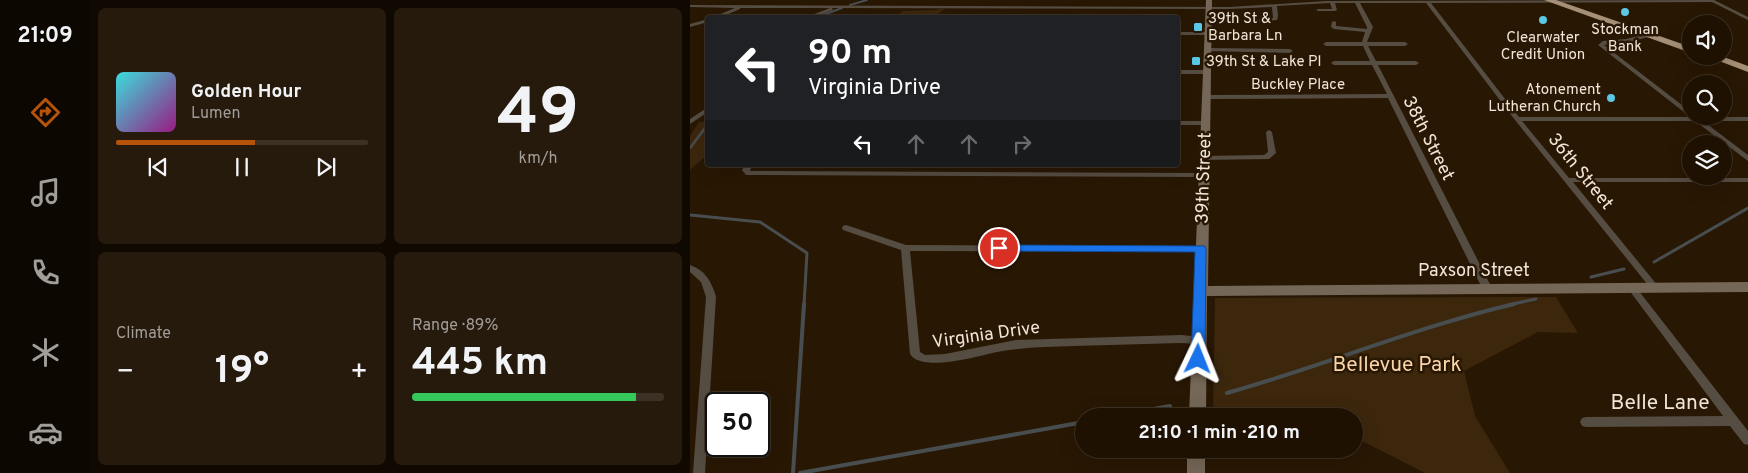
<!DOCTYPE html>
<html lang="en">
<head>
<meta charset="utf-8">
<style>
  body { margin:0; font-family:Overpass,sans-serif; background:#261a0c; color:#f1f3f6; height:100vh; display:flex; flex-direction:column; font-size:19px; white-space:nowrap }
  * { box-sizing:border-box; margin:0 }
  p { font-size:16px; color:#a19d99 }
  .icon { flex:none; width:28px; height:28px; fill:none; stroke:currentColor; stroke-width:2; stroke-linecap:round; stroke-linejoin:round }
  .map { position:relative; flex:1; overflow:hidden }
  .panel { display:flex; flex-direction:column; gap:8px; padding:8px; background:#100901; width:600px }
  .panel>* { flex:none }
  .top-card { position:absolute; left:15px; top:15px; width:475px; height:152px; border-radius:5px; box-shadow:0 5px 20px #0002,0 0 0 1px #3c3124; background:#202124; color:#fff; overflow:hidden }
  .controls { position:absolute; left:992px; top:15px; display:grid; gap:10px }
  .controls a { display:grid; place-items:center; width:50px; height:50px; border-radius:50%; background:#1e1102; box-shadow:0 5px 20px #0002,0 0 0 1px #3c3124; font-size:25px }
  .speed { position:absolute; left:15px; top:392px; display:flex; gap:10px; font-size:25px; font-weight:700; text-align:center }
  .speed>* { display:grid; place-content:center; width:65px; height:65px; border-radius:50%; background:#1e1102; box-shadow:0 5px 20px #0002,0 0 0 1px #3c3124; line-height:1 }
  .speed .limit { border:2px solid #111; border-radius:8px; background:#fff; color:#111 }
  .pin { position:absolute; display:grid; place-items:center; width:42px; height:42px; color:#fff; margin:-21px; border:2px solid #fff; border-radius:50%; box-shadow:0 1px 5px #0007 }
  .me { position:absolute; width:55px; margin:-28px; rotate:2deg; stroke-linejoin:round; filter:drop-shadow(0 0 4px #0008) }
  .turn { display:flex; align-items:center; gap:18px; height:105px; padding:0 20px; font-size:22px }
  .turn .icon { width:65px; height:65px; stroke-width:2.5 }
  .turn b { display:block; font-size:35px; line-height:42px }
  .lanes { display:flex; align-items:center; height:48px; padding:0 20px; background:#0003; justify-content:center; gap:25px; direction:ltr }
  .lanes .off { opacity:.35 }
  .big { font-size:38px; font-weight:700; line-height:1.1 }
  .panel .card { flex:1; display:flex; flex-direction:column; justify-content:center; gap:8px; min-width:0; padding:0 18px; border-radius:8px; background:#261a0c }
  .panel .dial { align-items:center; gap:0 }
  .dial b { font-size:65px; line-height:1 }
  .song { display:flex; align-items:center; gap:15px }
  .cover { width:60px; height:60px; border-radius:8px; background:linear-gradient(135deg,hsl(180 70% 55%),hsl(310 70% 35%)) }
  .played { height:5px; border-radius:2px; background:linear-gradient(90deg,#b45309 55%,#3c3124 55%) }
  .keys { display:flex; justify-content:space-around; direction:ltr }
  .heat { display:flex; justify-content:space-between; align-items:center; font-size:28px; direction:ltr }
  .charge { height:8px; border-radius:4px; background:linear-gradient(90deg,#34c759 89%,#3c3124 0) }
  .panel .tiles { flex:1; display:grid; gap:8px; grid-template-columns:repeat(2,1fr) }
  .trip { position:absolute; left:385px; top:408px; width:288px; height:50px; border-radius:25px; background:#1e1102; box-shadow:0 5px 20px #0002,0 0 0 1px #3c3124; font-weight:700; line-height:50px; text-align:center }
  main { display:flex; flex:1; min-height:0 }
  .tab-bar { display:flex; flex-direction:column; width:90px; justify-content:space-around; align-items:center; background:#0c0701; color:#a19d99 }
  .tab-bar .icon { width:35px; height:35px }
  .tab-bar .selected { color:#b45309 }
  .tab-bar b { font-size:22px; color:#f1f3f6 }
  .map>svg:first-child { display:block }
  .green { fill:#3c270d }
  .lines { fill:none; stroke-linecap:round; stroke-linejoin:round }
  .stream-far3 { stroke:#484e4f; stroke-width:2 }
  .stream-far2 { stroke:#484e4f; stroke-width:2.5 }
  .stream-far1 { stroke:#484e4f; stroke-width:3 }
  .stream { stroke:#484e4f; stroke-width:4 }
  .street { fill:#554c42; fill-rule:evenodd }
  .secondary { fill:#756757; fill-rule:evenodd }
  .highway { fill:#a58f76; fill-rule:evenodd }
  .route { fill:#1a73e8; stroke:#114b97 }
  .poi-dot { fill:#5ac8e5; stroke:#281703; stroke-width:2 }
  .labels { text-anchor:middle; stroke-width:5; stroke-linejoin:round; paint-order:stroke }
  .far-poi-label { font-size:15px; fill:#f1e5d8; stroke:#281703; text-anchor:start }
  .far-street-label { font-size:15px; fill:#f1e5d8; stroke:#281703 }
  .street-label { font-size:18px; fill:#f1e5d8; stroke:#281703 }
  .near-park-label { font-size:21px; fill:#fbd5aa; stroke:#281703 }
  .near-street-label { font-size:21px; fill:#f1e5d8; stroke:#281703 }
</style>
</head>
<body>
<main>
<nav class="tab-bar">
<b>21:09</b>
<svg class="icon selected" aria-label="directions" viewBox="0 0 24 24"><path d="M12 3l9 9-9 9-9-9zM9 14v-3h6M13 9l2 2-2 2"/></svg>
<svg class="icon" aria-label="music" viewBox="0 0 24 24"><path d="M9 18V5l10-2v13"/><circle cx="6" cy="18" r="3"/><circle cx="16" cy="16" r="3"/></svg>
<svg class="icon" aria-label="phone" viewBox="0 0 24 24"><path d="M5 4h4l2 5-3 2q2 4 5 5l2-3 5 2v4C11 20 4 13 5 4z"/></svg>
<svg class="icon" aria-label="climate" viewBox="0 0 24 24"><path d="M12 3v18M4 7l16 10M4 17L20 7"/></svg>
<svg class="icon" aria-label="car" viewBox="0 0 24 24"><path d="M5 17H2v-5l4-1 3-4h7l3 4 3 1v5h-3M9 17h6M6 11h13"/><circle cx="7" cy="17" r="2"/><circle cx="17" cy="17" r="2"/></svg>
</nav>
<section class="panel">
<div class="tiles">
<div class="card">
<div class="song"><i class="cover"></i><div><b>Golden Hour</b><p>Lumen</p></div></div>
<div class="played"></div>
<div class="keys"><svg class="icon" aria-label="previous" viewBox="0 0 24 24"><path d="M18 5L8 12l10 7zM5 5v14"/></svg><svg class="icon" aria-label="pause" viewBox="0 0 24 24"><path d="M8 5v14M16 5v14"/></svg><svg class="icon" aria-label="next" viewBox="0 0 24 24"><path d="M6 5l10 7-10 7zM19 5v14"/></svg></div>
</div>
<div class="card dial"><b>49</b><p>km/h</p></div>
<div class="card"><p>Climate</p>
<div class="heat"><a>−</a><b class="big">19°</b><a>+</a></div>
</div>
<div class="card"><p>Range · 89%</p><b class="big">445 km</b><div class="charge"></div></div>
</div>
</section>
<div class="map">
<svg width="1058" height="473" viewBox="0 0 1058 473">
  <rect width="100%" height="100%" fill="#281703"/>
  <path class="green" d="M250,9H254L245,17H205L213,11L247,10Z
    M9,122H17V155L0,170V136Z
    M866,297L888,333L848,332L774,371L785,416L820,473H735L672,441L664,440V416H523L525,298Z"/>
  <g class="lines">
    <path class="stream-far3" d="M160,5L177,0
      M125,18L152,8"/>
    <path class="stream-far2" d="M0,148L18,124"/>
    <path class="stream-far1" d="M0,215L70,222L117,253L114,305
      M964,262L1058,208
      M901,277L934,269
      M818,305L846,299"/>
    <path class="stream" d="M537,393C633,366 726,327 824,304
      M425,416L480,406
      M103,473L114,304
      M110,473L394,422"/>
    <path class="street" d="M1024,0L1058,17V20L1022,2L741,3L829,117H1058V121H1013L1058,155V161L1005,121H832L879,178H1058V182H883L968,286L970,288L968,290H962L825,120L736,3H670L683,27L677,42H715L718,44L715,46H678L686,61H726L729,63L726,65H688L802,288L800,290H794L792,288L698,98L515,99L512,97L515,95L697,94L682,65H644L641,63L644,61H680L673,46H636L633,44L636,42H672L675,32L644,29L641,27L642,22L644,21L646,22V26L677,29V27L665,3H645L647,10L645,11H628L626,10L628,9H642L640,3L587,6L588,16L587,20L567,22H565V20L583,18L582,7L539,9L142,8L143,10L122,18H114L140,8H50V9L29,18H21L45,8L0,7V5L539,7L637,1Z
      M18,19V22L0,27V24Z
      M517,32L519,33V35H488V32Z
      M960,33L963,35L962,36L936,43L914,45L1001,112V116H1003H999L908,45L913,41L936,39Z
      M517,48L600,49L603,51L600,53L515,51L514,50Z
      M488,70H517L520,72L517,74H488Z
      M18,107V112L0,124V119Z
      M488,121H514L517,123L514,125H488Z
      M579,130L582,132L586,153L579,159L513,160L509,158L513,156L574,155L578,152L576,132Z
      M55,165H63L60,170L61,171L513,173L517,175L513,177L59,175H56L52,170Z
      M156,225L216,245L511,246L515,249L511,252L220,251L230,352L235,355L255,354L326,340L491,335L512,337L513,340L512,343L508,344L491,343C455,344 419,345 384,346C358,347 333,347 307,352C288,356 232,373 220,354L211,250L153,230L152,228L153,226Z
      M0,265C15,270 22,282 26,297L15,473H3L16,297L11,282L0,272Z
      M942,285L945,286L1058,431V445L1054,444L1040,426L896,427L892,426L890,422L892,418L896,417L1033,416L939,290L937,288L939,286Z"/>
    <path class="secondary" d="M516,0H522L518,286L1058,282V292L517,296L516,416H499Z
      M497,449H515V473H497Z"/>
    <path class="highway" d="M854,0H866L1001,47V53Z
      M1016,56H1031L1058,66V72Z"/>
  </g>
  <path class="route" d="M309,245L515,246L516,249L515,359L513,363L508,364L503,363L501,359L505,252L305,251L303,248L305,246Z"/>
  <g class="poi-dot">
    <circle cx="935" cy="12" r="5"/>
    <circle cx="853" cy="20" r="5"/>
    <rect x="503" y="22" width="10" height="10" rx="2.5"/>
    <rect x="501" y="56" width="10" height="10" rx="2.5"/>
    <circle cx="921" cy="98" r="5"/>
  </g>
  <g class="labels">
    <g class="far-poi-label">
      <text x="518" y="23">39th St &amp;<tspan x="518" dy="17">Barbara Ln</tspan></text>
      <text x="935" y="34" text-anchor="middle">Stockman<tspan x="935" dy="17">Bank</tspan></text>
      <text x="853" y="42" text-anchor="middle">Clearwater<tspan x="853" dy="17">Credit Union</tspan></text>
      <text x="516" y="66">39th St &amp; Lake Pl</text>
      <text x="911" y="94" text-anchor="end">Atonement<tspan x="911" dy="17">Lutheran Church</tspan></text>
    </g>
    <g class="far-street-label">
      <text x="608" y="89">Buckley Place</text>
    </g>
    <g class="street-label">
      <text transform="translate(739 138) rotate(63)" y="6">38th Street</text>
      <text transform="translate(891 171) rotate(51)" y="6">36th Street</text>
      <text transform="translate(513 178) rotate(-88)" y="6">39th Street</text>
      <text x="784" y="276">Paxson Street</text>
      <text transform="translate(296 334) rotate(-8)" y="6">Virginia Drive</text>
    </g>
    <g class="near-park-label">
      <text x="707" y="371">Bellevue Park</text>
    </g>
    <g class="near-street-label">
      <text x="970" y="409">Belle Lane</text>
    </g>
  </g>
</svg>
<div class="controls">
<a><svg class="icon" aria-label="sound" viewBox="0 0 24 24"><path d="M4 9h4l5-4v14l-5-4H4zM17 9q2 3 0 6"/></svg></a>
<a><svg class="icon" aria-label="search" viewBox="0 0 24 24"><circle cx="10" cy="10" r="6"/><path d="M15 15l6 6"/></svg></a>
<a><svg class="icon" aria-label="layers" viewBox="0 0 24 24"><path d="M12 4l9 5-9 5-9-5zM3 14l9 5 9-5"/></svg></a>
</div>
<div class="speed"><div class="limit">50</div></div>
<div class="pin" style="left:309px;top:248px;background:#d93025"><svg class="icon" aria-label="arrive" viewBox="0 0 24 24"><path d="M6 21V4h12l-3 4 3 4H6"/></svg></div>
<svg class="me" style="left:508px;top:359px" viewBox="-20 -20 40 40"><path d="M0-17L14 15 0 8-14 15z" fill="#1a73e8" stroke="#fff" stroke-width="4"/></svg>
<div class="trip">21:10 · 1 min · 210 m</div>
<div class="top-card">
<div class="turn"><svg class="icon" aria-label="left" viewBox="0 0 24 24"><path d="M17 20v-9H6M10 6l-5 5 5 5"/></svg><div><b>90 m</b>Virginia Drive</div></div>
<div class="lanes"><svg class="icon" aria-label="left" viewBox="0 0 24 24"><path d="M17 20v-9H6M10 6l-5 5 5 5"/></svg><svg class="icon off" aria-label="ahead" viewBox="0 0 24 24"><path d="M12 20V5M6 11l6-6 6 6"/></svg><svg class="icon off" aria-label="ahead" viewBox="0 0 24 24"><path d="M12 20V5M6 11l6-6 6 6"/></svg><svg class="icon off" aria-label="right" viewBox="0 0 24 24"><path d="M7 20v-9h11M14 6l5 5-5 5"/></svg></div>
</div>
</div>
</main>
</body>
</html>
